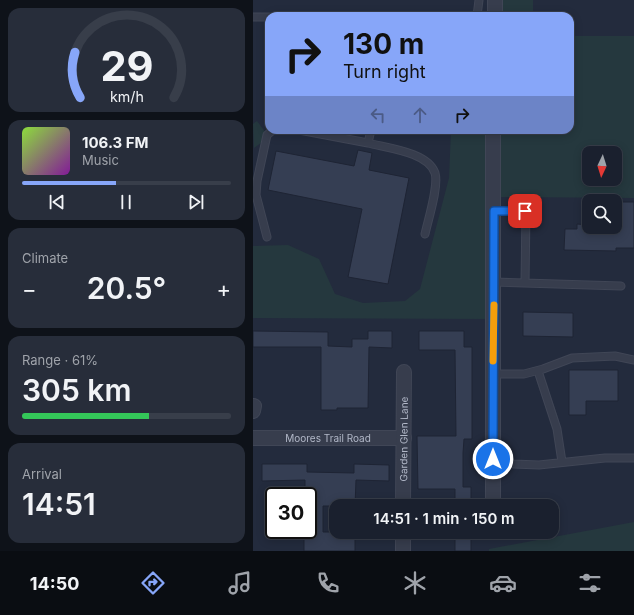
<!DOCTYPE html>
<html lang="en">
<head>
<meta charset="utf-8">
<style>
  body { margin:0; font-family:Inter,sans-serif; background:#272d3a; color:#f1f3f6; height:100vh; display:flex; flex-direction:column; font-size:15px; white-space:nowrap }
  * { box-sizing:border-box; margin:0 }
  p { font-size:13px; color:#9fa3aa }
  .icon { flex:none; width:22px; height:22px; fill:none; stroke:currentColor; stroke-width:2; stroke-linecap:round; stroke-linejoin:round }
  .map { position:relative; flex:1; overflow:hidden }
  .sheet { display:flex; flex-direction:column; gap:8px; padding:8px; background:#0e1219; width:253px }
  .sheet>* { flex:none }
  .hud { position:absolute; left:12px; top:12px; width:309px; height:122px; border-radius:12px; box-shadow:0 2px 10px #0003,0 0 0 1px #383e4a; background:#87a6f9; color:#111; overflow:hidden }
  .needle { width:26px; rotate:184deg }
  .controls { position:absolute; left:329px; top:146px; display:grid; gap:8px }
  .controls a { display:grid; place-items:center; width:40px; height:40px; border-radius:8px; background:#1a202e; box-shadow:0 2px 10px #0003,0 0 0 1px #383e4a; font-size:20px }
  .speed { position:absolute; left:12px; top:487px; display:flex; gap:8px; font-size:20px; font-weight:700; text-align:center }
  .speed>* { display:grid; place-content:center; width:52px; height:52px; border-radius:50%; background:#1a202e; box-shadow:0 2px 10px #0003,0 0 0 1px #383e4a; line-height:1 }
  .speed .limit { border:2px solid #111; border-radius:6px; background:#fff; color:#111 }
  .pin { position:absolute; display:grid; place-items:center; width:34px; height:34px; color:#fff; margin:-17px; border-radius:8px; box-shadow:0 2px 6px #0006 }
  .me { position:absolute; width:44px; margin:-22px; rotate:0deg; stroke-linejoin:round; filter:drop-shadow(0 0 3px #0008) }
  .turn { display:flex; align-items:center; gap:14px; height:84px; padding:0 12px; font-size:18px }
  .turn .icon { width:52px; height:52px; stroke-width:2.5 }
  .turn b { display:block; font-size:28px; line-height:34px }
  .lanes { display:flex; align-items:center; height:38px; padding:0 12px; background:#0003; justify-content:center; gap:20px; direction:ltr }
  .lanes .off { opacity:.35 }
  .big { font-size:30px; font-weight:600; line-height:1.1 }
  .sheet .widget { flex:1; display:flex; flex-direction:column; justify-content:center; gap:6px; min-width:0; padding:0 14px; border-radius:12px; background:#272d3a }
  .sheet .dial { align-items:center; gap:0 }
  .dial svg { height:104px; overflow:visible; fill:none; stroke:#383e4a; stroke-width:7; stroke-linecap:round; text-anchor:middle }
  .dial text { fill:#f1f3f6; stroke:none }
  .song { display:flex; align-items:center; gap:12px }
  .cover { width:48px; height:48px; border-radius:6px; background:linear-gradient(135deg,hsl(90 70% 55%),hsl(290 70% 35%)) }
  .played { height:4px; border-radius:2px; background:linear-gradient(90deg,#87a6f9 45%,#383e4a 45%) }
  .keys { display:flex; justify-content:space-around; direction:ltr }
  .heat { display:flex; justify-content:space-between; align-items:center; font-size:22px; direction:ltr }
  .charge { height:6px; border-radius:3px; background:linear-gradient(90deg,#34c759 61%,#383e4a 0) }
  .trip { position:absolute; left:76px; top:499px; width:230px; height:40px; border-radius:12px; background:#1a202e; box-shadow:0 2px 10px #0003,0 0 0 1px #383e4a; font-weight:600; line-height:40px; text-align:center }
  .dock { display:flex; height:64px; justify-content:space-around; align-items:center; background:#0a0d12; color:#9fa3aa }
  .dock .icon { width:28px; height:28px }
  .dock .active { color:#87a6f9 }
  .dock b { font-size:18px; color:#f1f3f6 }
  main { display:flex; flex:1; min-height:0 }
  .map>svg:first-child { display:block }
  .green { fill:#25383e; fill-rule:evenodd }
  .building { fill:#353e53; stroke:#1e2434 }
  .lines { fill:none; stroke-linecap:round; stroke-linejoin:round }
  .lane-casing { stroke:#404656; stroke-width:9 }
  .street-casing { stroke:#404656; stroke-width:16 }
  .lane { stroke:#373d4d; stroke-width:7 }
  .street { stroke:#373d4d; stroke-width:14 }
  .route-casing { stroke:#114b97; stroke-width:10 }
  .route { stroke:#1a73e8; stroke-width:7 }
  .slow { stroke:#f59e0b; stroke-width:7 }
  .labels { text-anchor:middle; stroke-width:4; stroke-linejoin:round; paint-order:stroke }
  .street-label { font-size:10px; fill:#b2b8c8; stroke:#1c2231 }
</style>
</head>
<body>
<main>
<section class="sheet">
<div class="widget dial"><svg viewBox="0 0 100 80">
<path d="M14 69A42 42 0 1 1 86 69"/>
<path d="M14 69A42 42 0 0 1 10 34" stroke="#87a6f9"/>
<text x="50" y="56" font-size="32" font-weight="700">29</text>
<text x="50" y="72" font-size="11">km/h</text>
</svg></div>
<div class="widget">
<div class="song"><i class="cover"></i><div><b>106.3 FM</b><p>Music</p></div></div>
<div class="played"></div>
<div class="keys"><svg class="icon" aria-label="previous" viewBox="0 0 24 24"><path d="M18 5L8 12l10 7zM5 5v14"/></svg><svg class="icon" aria-label="pause" viewBox="0 0 24 24"><path d="M8 5v14M16 5v14"/></svg><svg class="icon" aria-label="next" viewBox="0 0 24 24"><path d="M6 5l10 7-10 7zM19 5v14"/></svg></div>
</div>
<div class="widget"><p>Climate</p>
<div class="heat"><a>−</a><b class="big">20.5°</b><a>+</a></div>
</div>
<div class="widget"><p>Range · 61%</p><b class="big">305 km</b><div class="charge"></div></div>
<div class="widget"><p>Arrival</p><b class="big">14:51</b></div>
</section>
<div class="map">
<svg width="381" height="551" viewBox="0 0 381 551">
  <rect width="100%" height="100%" fill="#232b3d"/>
  <path class="green" d="M248,0H280V16H248Z
    M317,36H381V198L246,197L244,130H317ZM336,153H362V179H336Z
    M4,121L16,137L1,148L0,124Z
    M198,130H235L234,319L0,318V246L35,245L66,259L82,294L110,303L152,301L167,289L196,178Z
    M381,522V551H236V549Z"/>
  <path class="building" d="M105,150L119,153L116,170L156,178L135,284L95,277L109,209L15,190L23,151L101,166Z
    M369,202H381V248H363V251L311,250L312,229H324V224L336,225V227L369,226Z
    M270,312L320,313V337L270,336Z
    M0,331L75,332V346L99,347V339H115V331H139V348L116,347L115,408H84V410H68V347H0Z
    M166,331H211V347H219V439H211L210,453V487H218V506H202V489H165L164,436H203L202,350H166Z
    M316,370H365V401H333V415H316Z
    M9,464H54V472L101,473V464L136,465V481L103,480L102,506H70V532H102V551H51V530H55V496H52V480L9,481Z
    M202,532H218V551H202Z"/>
  <g class="lines">
    <defs>
      <path id="lane" d="M224,16L226,0
        M0,17H16
        M46,130L115,143
        M118,130L115,143C134,148 175,152 182,173C186,186 175,220 172,234
        M241,211H273L272,283
        M14,237L3,195L4,181L14,135L20,130
        M241,282L368,286
        M285,371L304,429L309,462
        M240,374H271L290,369L319,358L362,356L381,360
        M240,459L260,464L286,465L352,458H381"/>
      <g id="street">
        <path d="M242,16V0"/>
        <path d="M0,411L1,406"/>
        <path id="s1" d="M0,438H151"/>
        <path id="s2" d="M150,506L151,372"/>
        <path d="M240,506V130"/>
        <path d="M150,532V551"/>
      </g>
    </defs>
    <use href="#lane" class="lane-casing"/>
    <use href="#street" class="street-casing"/>
    <use href="#lane" class="lane"/>
    <use href="#street" class="street"/>
  </g>
  <g class="lines">
    <defs>
      <path id="route" d="M240,459L241,211H272"/>
    </defs>
    <use href="#route" class="route-casing"/>
    <use href="#route" class="route"/>
    <path class="slow" d="M240,361L241,305"/>
  </g>
  <g class="labels">
    <g class="street-label">
      <text dy="4" stroke="none"><textPath href="#s1" startOffset="75">Moores Trail Road</textPath></text>
      <text dy="4" stroke="none"><textPath href="#s2" startOffset="67">Garden Glen Lane</textPath></text>
    </g>
  </g>
</svg>
<div class="controls">
<a><svg class="needle" viewBox="-14 -14 28 28"><path d="M0-13l5 13h-10z" fill="#e53935"/><path d="M0 13l5-13h-10z" fill="#9fa3aa"/></svg></a>
<a><svg class="icon" aria-label="search" viewBox="0 0 24 24"><circle cx="10" cy="10" r="6"/><path d="M15 15l6 6"/></svg></a>
</div>
<div class="speed"><div class="limit">30</div></div>
<div class="pin" style="left:272px;top:211px;background:#d93025"><svg class="icon" aria-label="arrive" viewBox="0 0 24 24"><path d="M6 21V4h12l-3 4 3 4H6"/></svg></div>
<svg class="me" style="left:240px;top:459px" viewBox="-20 -20 40 40"><circle r="17" fill="#1a73e8" stroke="#fff" stroke-width="3"/><path d="M0-11L8 9 0 5-8 9z" fill="#fff"/></svg>
<div class="trip">14:51 · 1 min · 150 m</div>
<div class="hud">
<div class="turn"><svg class="icon" aria-label="right" viewBox="0 0 24 24"><path d="M7 20v-9h11M14 6l5 5-5 5"/></svg><div><b>130 m</b>Turn right</div></div>
<div class="lanes"><svg class="icon off" aria-label="left" viewBox="0 0 24 24"><path d="M17 20v-9H6M10 6l-5 5 5 5"/></svg><svg class="icon off" aria-label="ahead" viewBox="0 0 24 24"><path d="M12 20V5M6 11l6-6 6 6"/></svg><svg class="icon" aria-label="right" viewBox="0 0 24 24"><path d="M7 20v-9h11M14 6l5 5-5 5"/></svg></div>
</div>
</div>
</main>
<nav class="dock">
<b>14:50</b>
<svg class="icon active" aria-label="directions" viewBox="0 0 24 24"><path d="M12 3l9 9-9 9-9-9zM9 14v-3h6M13 9l2 2-2 2"/></svg>
<svg class="icon" aria-label="music" viewBox="0 0 24 24"><path d="M9 18V5l10-2v13"/><circle cx="6" cy="18" r="3"/><circle cx="16" cy="16" r="3"/></svg>
<svg class="icon" aria-label="phone" viewBox="0 0 24 24"><path d="M5 4h4l2 5-3 2q2 4 5 5l2-3 5 2v4C11 20 4 13 5 4z"/></svg>
<svg class="icon" aria-label="climate" viewBox="0 0 24 24"><path d="M12 3v18M4 7l16 10M4 17L20 7"/></svg>
<svg class="icon" aria-label="car" viewBox="0 0 24 24"><path d="M5 17H2v-5l4-1 3-4h7l3 4 3 1v5h-3M9 17h6M6 11h13"/><circle cx="7" cy="17" r="2"/><circle cx="17" cy="17" r="2"/></svg>
<svg class="icon" aria-label="filters" viewBox="0 0 24 24"><path d="M4 7h16M4 17h16"/><circle cx="9" cy="7" r="2"/><circle cx="15" cy="17" r="2"/></svg>
</nav>
</body>
</html>
